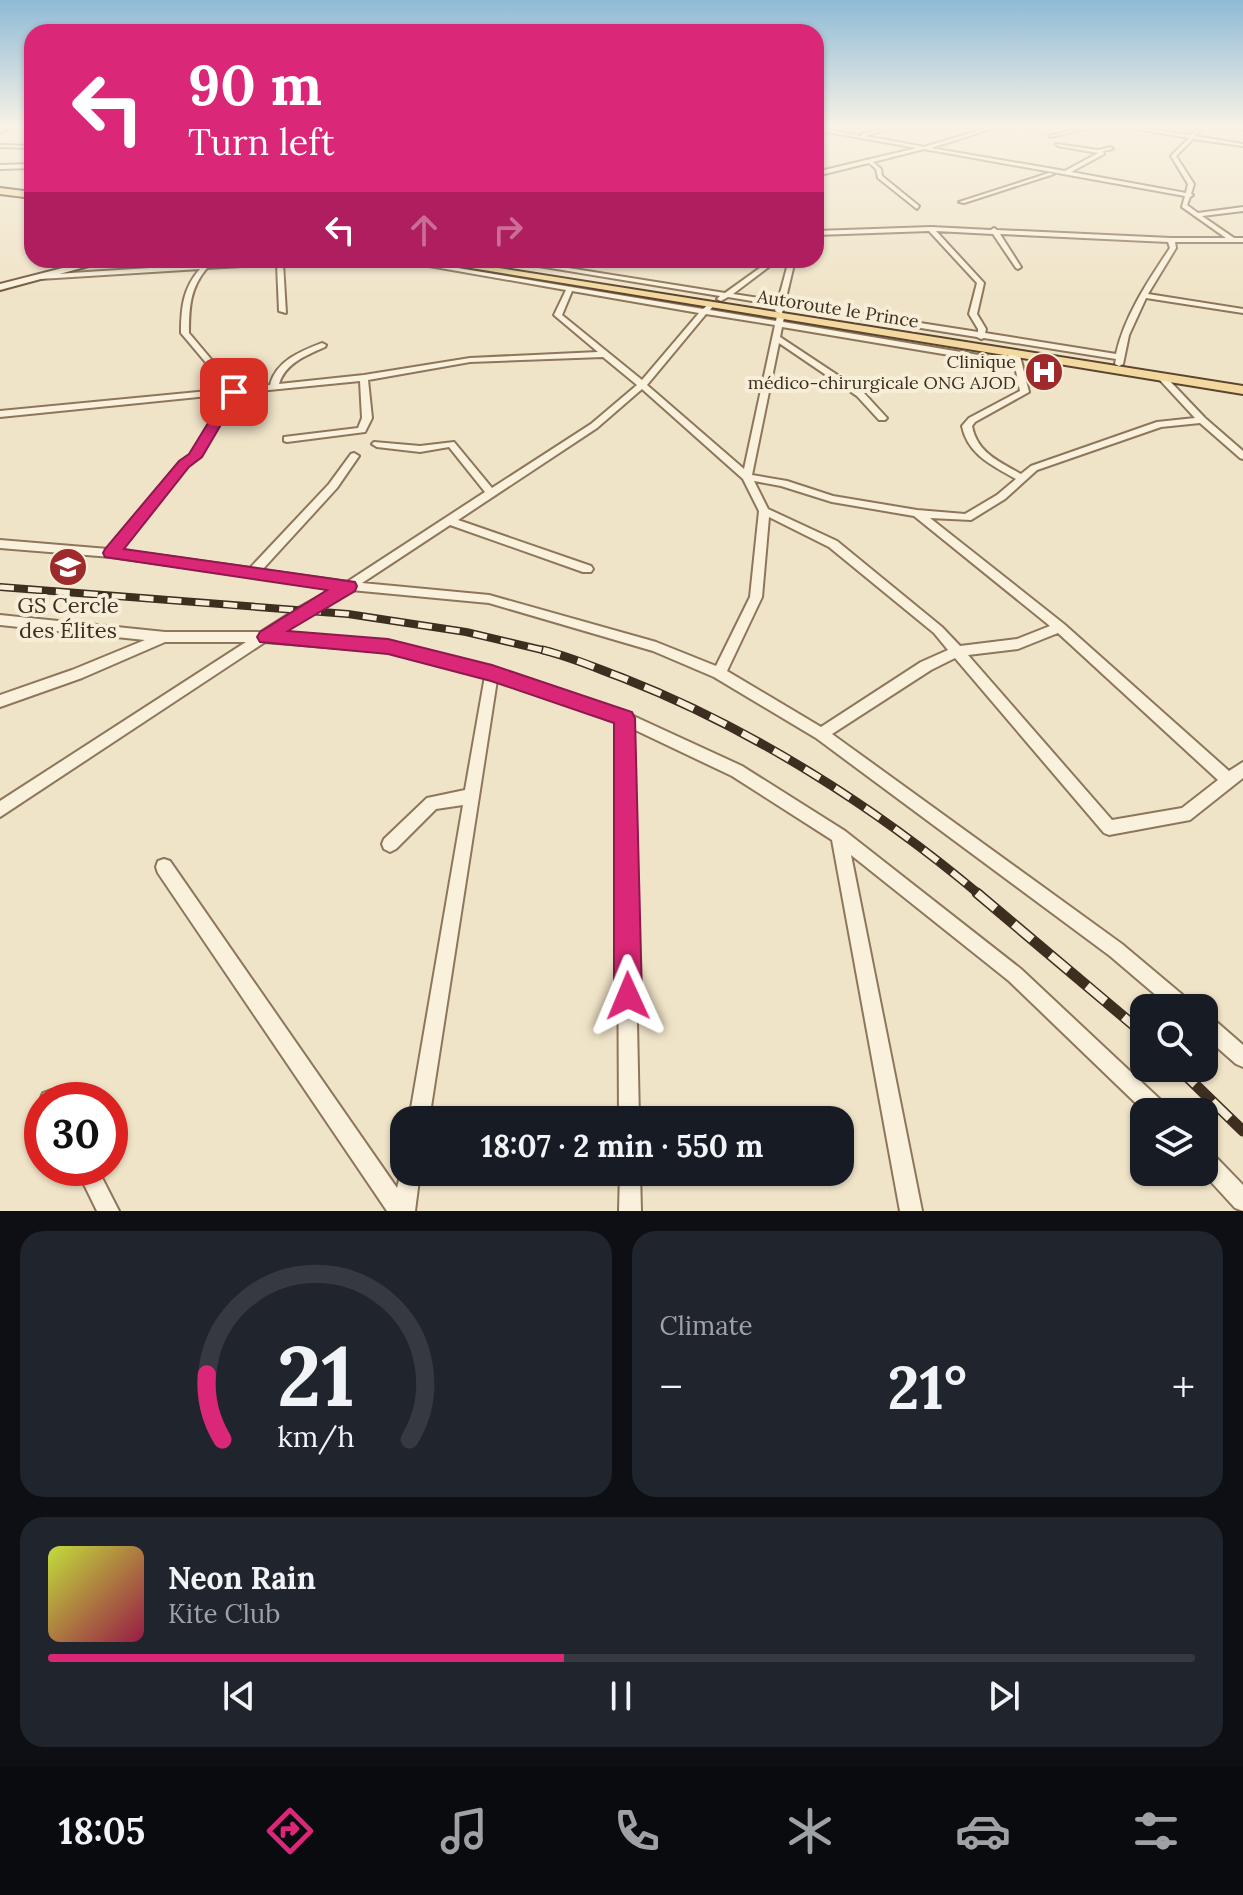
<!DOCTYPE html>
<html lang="en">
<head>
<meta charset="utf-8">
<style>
  body { margin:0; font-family:Lora,serif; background:#20242c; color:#f1f3f6; height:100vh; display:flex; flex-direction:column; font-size:30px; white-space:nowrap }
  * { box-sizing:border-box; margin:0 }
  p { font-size:26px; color:#9ea1a6 }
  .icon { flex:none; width:44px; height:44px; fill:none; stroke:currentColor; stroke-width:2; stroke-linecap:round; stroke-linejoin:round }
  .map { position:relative; height:1211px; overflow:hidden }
  .side { display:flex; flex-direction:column; gap:20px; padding:20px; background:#0d0f14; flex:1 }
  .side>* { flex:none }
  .hud { position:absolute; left:24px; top:24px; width:800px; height:244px; border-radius:24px; box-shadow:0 2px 6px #0004; background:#db2777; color:#fff; overflow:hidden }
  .tools { position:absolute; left:1130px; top:994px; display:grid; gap:16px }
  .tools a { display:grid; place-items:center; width:88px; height:88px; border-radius:16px; background:#171b24; box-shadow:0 2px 6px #0004; font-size:40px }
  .speed { position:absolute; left:24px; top:1082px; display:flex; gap:16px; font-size:40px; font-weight:700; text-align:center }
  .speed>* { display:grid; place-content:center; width:104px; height:104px; border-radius:50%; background:#171b24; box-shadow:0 2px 6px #0004; line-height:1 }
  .speed .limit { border:12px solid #d22; background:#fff; color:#111 }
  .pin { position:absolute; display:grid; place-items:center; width:68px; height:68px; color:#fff; margin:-34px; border-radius:16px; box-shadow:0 4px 12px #0006 }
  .me { position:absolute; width:88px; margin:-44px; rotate:359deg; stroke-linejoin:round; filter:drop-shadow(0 0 6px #0008) }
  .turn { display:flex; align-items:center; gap:28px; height:168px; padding:0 32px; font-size:36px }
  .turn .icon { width:104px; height:104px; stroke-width:2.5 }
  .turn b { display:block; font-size:56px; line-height:68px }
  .lanes { display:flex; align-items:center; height:76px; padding:0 32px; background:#0003; justify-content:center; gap:40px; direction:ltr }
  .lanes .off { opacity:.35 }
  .big { font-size:60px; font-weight:800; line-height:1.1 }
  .side .widget { flex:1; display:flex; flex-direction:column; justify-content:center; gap:12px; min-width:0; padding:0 28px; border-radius:24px; background:#20242c }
  .side .dial { align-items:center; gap:0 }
  .dial svg { height:208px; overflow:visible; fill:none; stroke:#363941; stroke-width:7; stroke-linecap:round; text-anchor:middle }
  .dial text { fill:#f1f3f6; stroke:none }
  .song { display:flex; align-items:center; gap:24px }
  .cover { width:96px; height:96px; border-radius:12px; background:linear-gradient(135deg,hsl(70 70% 55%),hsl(340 70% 35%)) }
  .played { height:8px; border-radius:4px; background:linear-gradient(90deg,#db2777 45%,#363941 45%) }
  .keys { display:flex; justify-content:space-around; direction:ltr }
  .heat { display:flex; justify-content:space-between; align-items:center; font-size:44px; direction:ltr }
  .side .tiles { flex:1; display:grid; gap:20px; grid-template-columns:1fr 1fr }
  .widget:last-child { grid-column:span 2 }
  .trip { position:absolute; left:390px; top:1106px; width:464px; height:80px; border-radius:24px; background:#171b24; box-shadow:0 2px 6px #0004; font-weight:800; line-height:80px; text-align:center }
  .dock { display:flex; height:128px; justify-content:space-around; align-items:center; background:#090b0e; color:#9ea1a6 }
  .dock .icon { width:56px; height:56px }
  .dock .active { color:#db2777 }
  .dock b { font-size:36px; color:#f1f3f6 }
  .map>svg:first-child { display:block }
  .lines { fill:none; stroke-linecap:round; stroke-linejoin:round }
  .minor-casing { stroke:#8d765c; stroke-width:4 }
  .secondary-casing { stroke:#6f573f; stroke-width:4 }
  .primary-casing { stroke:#5b4430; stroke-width:4 }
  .minor { fill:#faf1dc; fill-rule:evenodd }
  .secondary { fill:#faf1dc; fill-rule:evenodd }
  .primary { fill:#f3d9a0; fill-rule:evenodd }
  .rail-far2-casing { stroke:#3d2e20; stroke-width:8 }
  .rail-far1-casing { stroke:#3d2e20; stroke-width:9 }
  .rail-casing { stroke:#3d2e20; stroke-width:11 }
  .rail-far2 { stroke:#f7eed8; stroke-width:5; stroke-dasharray:14; stroke-linecap:butt }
  .rail-far1 { stroke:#f7eed8; stroke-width:6; stroke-dasharray:18; stroke-linecap:butt }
  .rail { stroke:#f7eed8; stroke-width:8; stroke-dasharray:24; stroke-linecap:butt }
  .route { fill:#db2777; stroke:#8e194d; stroke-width:2 }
  .labels { text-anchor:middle; stroke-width:8; stroke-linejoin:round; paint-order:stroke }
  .far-street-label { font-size:18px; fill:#3d2e20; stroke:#f7eed8 }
  .far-poi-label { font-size:18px; fill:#3d2e20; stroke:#f7eed8; text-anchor:end }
  .poi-label { font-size:22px; fill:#3d2e20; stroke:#f7eed8 }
</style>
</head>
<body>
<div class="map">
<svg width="1243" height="1211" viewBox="0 0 1243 1211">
  <rect width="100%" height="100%" fill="#f0e4c8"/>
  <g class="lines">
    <defs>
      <path id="minor" d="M13,125H18L0,133V130Z
        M895,125H901L865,136L924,147L997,125H1003L931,148L1065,171L1098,153L1058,146L1056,144L1098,150L1111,147L1113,149L1103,151L1104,154L1071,172L1186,193L1188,184L1171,156L1189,138L1114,125L1191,135L1202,125H1206L1195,136L1243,144V146L1193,139L1176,156L1194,184L1191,194L1193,195L1190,197L1187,205L1198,213L1243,207V211L1202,216L1234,238H1243V242H1175L1176,248L1148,294L1243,309V313L1146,298L1129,335L1123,364L1119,366L1115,364L1116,359L984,338L981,339L977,337L784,306L782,313H779L775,311L777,305L728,297L721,301L717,299L720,296L502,260H518L725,293L771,260H778L733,294L778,301L789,260H795L785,302L978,332V329L969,314L977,283L929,231L816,235V231L931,227L991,230L994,228L997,230L1171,238H1226L1182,207L1185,196L924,149L873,162L881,169L882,176L919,206L917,209L878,178L876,169L869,163L816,176V172L917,148L816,130V128L862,136V134ZM936,231L993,234L1016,268L1018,269L1021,267L1000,234L1168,242L1170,248C1148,281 1125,315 1116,354L985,333L986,329L977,314L984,283Z
        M1095,125H1102L1051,137L1049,136Z
        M1212,125L1243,127V129L1214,126Z
        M0,145L32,146V148L0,147Z
        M32,164V168L0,169V165Z
        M1049,173L1054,174L964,203L959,202Z
        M274,260H308L305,262L283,263L286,313L279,311L277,264L207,268C190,288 189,307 189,333L226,377L227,389L270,385C276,361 301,351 322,343L326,345L325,347C307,355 285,363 279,384L364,375L470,358L598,352L554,315L566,290L395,260H410L703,309L709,304L713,306L710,310L776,321L777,316H780L784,318L783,322L1014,361V356H1020L1029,392L975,422L972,426C977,453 1000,462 1021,474L1031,466L1157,422L1195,418L1158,378L1165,376L1205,418L1243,451V459L1240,458L1200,423L1161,427L1037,470L1005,499L971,520L930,518L1064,624L1229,771L1243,762V778L1190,820L1109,835L1104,833L955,658L931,670L832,734L1122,944L1191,1002L1194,1008H1171L1110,956L816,738L714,677L653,651L489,603L351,590L308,613L278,633L388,642L492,668L629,714L742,766L845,831L1021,969L1166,1105L1169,1112H1145L1009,981L851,855L922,1211H900L832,840L732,776L631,728L639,1120H619L617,722L497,680L429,1120H409L463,805L436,809L396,849L390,852L384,849L382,844L384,839L427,798L465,790L485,676L388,652L265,642L0,817V801L246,642H165L82,678L0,707V695L72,670L145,640L0,625V615L165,632H261L300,607L335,588L111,557L0,548V540L108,549L181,462L191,455L228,394L0,417V411L219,390L218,377L181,333C181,308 183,288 200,269L40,279L37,277L40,275ZM572,291L699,313L642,380L562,315ZM706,314L775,325L744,469L647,385ZM782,327L1015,366L1020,391L969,418L962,426C968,455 992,465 1016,479L997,495L965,514L917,510L833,496L787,481L752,475L779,343L857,396L879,420H885L887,418L863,392L780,337ZM603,357L637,385L591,424L492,488L454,442L420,446L374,442L372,444L377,447L420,452L449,447L485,492L347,582L262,570L337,488L359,456L354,453L351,454L329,484L250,568L119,550L187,466L200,457L238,393L360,381L362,418L358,428L284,437V441L287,442L365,432L372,418L368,380L470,362ZM642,389L743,479L759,511L750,597L716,666L656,642L489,595L362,583L450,525L583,572H591L593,569L591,566L458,520L597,428ZM754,481L781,486L832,502L914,516L1050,626L1017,639L960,646L942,627L837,541L768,509ZM769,517L829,547L934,633L948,650L921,662L821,727L727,671L762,597ZM1058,633L1218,780L1182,808L1112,820L968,655L1018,649Z
        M472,260H480L475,263Z
        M164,859L170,861L397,1188L403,1165L404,1164V1172H420L415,1211H387L158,873L156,867L158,861Z
        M1204,1015L1211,1017L1243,1045V1067L1236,1064L1204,1036Z
        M51,1090L58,1093L61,1100H42V1105L40,1100L43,1093Z
        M1204,1149L1211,1152L1243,1185V1211L1235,1208L1202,1172H1204Z
        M76,1168H97L119,1211H97Z
        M620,1172H640L641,1211H619Z"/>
      <path id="secondary" d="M94,260H111L0,290V284Z"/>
      <path id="primary" d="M0,188L32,192V198L0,194Z
        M422,260H448L1243,386V394Z"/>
    </defs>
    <use href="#minor" class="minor-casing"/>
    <use href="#secondary" class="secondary-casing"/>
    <use href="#primary" class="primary-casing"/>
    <use href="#minor" class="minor"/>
    <use href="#secondary" class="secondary"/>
    <use href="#primary" class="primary"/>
    <defs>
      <path id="rail-far2" d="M0,587L348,614L466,632L551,652"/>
      <path id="rail-far1" d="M543,650C571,657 596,668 623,678C751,728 874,806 980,895"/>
      <path id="rail" d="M977,893L1144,1034
        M1178,1068L1243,1131"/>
    </defs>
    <use href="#rail-far2" class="rail-far2-casing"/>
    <use href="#rail-far1" class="rail-far1-casing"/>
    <use href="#rail" class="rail-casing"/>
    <use href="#rail-far2" class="rail-far2"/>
    <use href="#rail-far1" class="rail-far1"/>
    <use href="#rail" class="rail"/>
  </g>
  <linearGradient id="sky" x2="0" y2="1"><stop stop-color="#8fbad6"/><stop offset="0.43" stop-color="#f8f3e6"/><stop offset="1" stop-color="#f8f3e6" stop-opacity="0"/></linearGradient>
  <rect width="1243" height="294" fill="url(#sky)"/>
  <path class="route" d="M229,389L240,392L202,457L189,467L124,549L355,582L357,586L355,591L288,631L388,639L492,665L632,712L635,718L642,996L638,1006L628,1010L618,1006L614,996V723L491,681L388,654L260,642L257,637L260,632L327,590L105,557L103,553L105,549L179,461L189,454Z"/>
  <defs>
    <symbol id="hospital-disc" viewBox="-11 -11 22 22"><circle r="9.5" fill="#9e2a2b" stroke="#f7eed8"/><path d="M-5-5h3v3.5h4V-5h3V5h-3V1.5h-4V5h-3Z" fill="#fff"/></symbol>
    <symbol id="school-disc" viewBox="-11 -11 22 22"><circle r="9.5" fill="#9e2a2b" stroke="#f7eed8"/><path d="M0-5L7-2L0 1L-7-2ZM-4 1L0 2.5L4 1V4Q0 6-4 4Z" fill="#fff"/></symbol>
  </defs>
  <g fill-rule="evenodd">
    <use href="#hospital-disc" x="1022" y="350" width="44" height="44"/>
    <use href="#school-disc" x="46" y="545" width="44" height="44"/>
  </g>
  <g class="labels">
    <g class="far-street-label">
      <text transform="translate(838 309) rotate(9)" y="6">Autoroute le Prince</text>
    </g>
    <g class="far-poi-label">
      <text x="1016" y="368">Clinique<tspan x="1016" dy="21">médico-chirurgicale ONG AJOD</tspan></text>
    </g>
    <g class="poi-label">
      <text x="68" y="613">GS Cercle<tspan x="68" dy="25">des Élites</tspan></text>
    </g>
  </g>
</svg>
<div class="tools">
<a><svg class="icon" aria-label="search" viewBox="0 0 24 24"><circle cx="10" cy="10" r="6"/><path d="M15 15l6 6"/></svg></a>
<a><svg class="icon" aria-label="layers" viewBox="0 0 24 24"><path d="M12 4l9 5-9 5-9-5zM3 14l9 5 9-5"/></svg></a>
</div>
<div class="speed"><div class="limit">30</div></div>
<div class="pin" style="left:234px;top:392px;background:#d93025"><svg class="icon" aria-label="arrive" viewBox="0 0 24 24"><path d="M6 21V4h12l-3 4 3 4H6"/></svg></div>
<svg class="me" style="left:628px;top:996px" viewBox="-20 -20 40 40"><path d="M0-17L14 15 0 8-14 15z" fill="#db2777" stroke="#fff" stroke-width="4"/></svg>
<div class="trip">18:07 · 2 min · 550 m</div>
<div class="hud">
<div class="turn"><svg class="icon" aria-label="left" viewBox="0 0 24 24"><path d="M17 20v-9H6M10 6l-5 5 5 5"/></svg><div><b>90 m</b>Turn left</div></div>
<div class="lanes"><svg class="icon" aria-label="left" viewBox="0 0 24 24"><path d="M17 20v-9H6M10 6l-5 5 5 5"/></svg><svg class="icon off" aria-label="ahead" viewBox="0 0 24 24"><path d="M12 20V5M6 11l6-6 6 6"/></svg><svg class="icon off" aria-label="right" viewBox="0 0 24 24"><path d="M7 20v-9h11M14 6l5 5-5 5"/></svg></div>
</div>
</div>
<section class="side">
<div class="tiles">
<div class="widget dial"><svg viewBox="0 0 100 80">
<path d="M14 69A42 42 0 1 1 86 69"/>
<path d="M14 69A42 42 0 0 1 8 44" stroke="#db2777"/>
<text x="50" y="56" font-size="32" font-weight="700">21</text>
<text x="50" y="72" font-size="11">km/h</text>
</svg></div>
<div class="widget"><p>Climate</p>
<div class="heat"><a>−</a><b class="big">21°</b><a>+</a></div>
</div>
<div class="widget">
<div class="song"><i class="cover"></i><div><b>Neon Rain</b><p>Kite Club</p></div></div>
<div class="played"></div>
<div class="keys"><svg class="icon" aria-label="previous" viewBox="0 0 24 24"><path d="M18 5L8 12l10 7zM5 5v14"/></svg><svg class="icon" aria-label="pause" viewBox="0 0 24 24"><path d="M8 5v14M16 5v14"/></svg><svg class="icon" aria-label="next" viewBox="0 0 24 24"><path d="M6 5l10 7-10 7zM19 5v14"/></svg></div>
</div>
</div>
</section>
<nav class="dock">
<b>18:05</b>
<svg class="icon active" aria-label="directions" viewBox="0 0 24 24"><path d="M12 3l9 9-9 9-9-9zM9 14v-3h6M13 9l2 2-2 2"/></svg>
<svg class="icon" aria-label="music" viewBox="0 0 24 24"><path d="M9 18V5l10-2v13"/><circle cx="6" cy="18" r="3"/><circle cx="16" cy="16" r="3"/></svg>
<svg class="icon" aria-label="phone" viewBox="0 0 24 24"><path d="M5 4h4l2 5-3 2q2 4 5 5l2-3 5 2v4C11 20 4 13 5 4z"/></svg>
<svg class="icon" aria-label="climate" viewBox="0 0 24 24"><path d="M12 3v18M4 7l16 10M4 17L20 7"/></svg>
<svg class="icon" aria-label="car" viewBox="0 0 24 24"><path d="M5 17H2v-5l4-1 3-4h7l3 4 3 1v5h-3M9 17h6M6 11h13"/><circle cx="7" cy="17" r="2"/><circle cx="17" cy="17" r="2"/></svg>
<svg class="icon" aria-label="filters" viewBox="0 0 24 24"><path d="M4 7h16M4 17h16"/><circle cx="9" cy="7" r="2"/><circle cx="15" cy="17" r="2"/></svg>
</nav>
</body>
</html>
